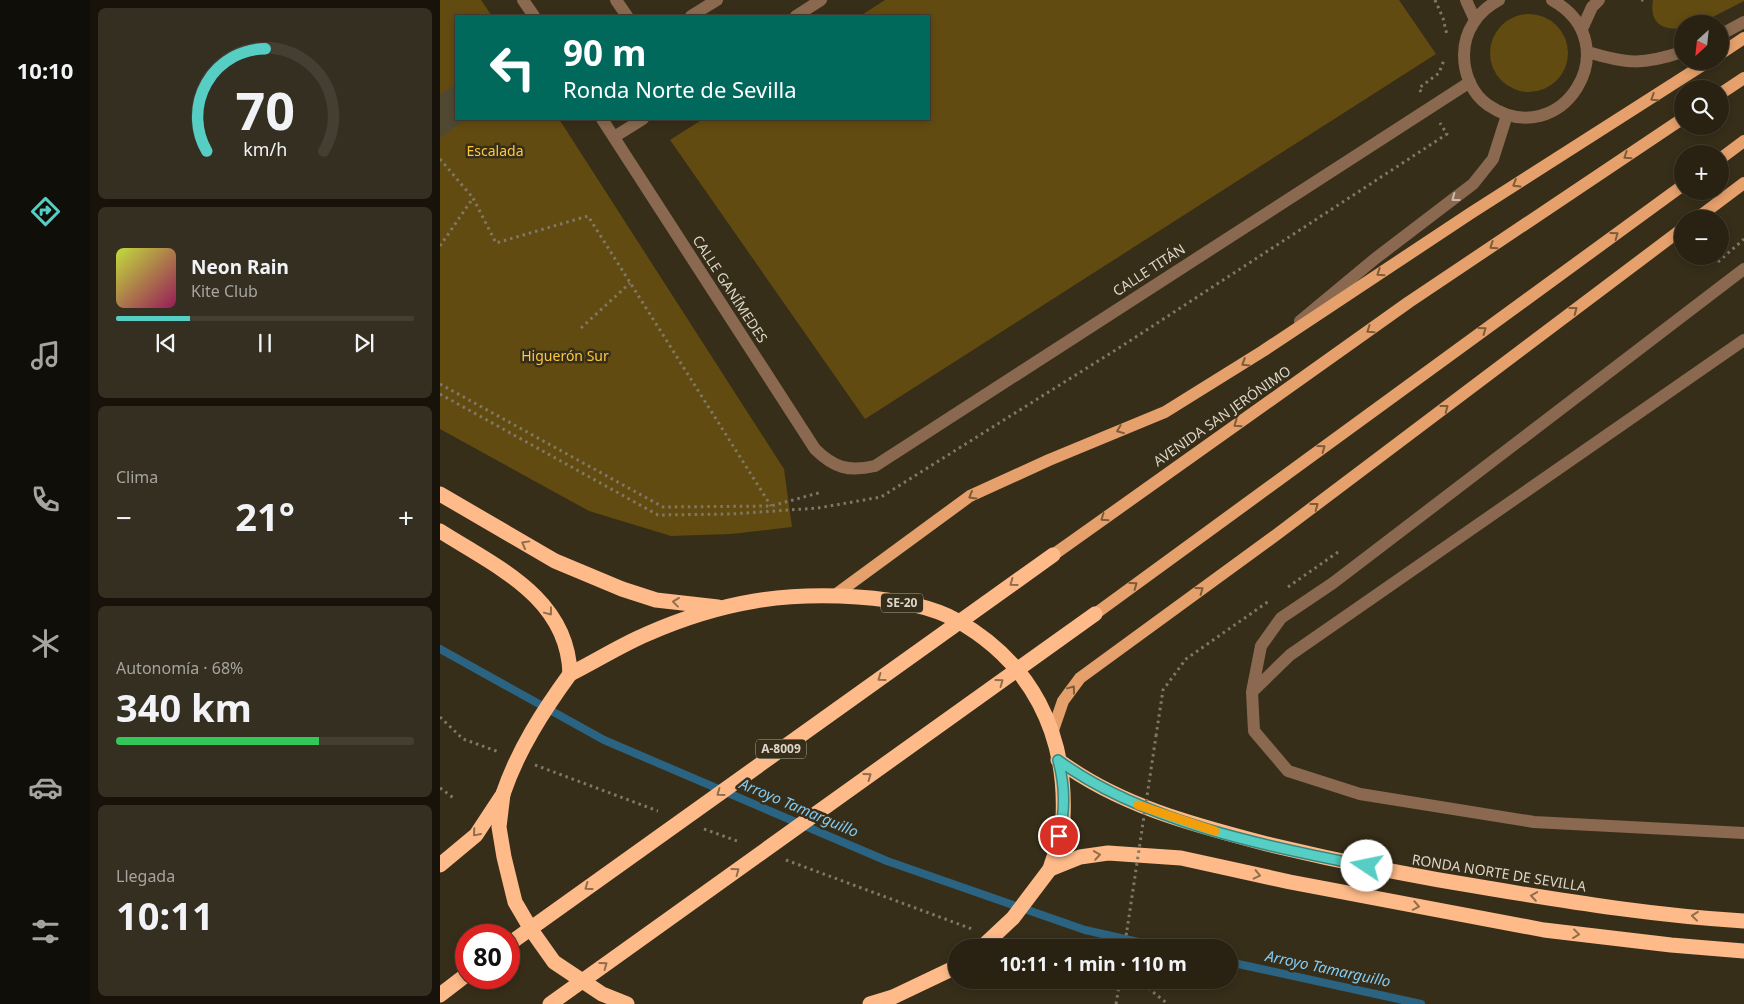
<!DOCTYPE html>
<html lang="es">
<head>
<meta charset="utf-8">
<style>
  body { margin:0; font-family:"Noto Sans",sans-serif; background:#352f21; color:#f1f3f6; height:100vh; display:flex; flex-direction:column; font-size:19px; white-space:nowrap }
  * { box-sizing:border-box; margin:0 }
  p { font-size:16px; color:#a5a4a0 }
  .icon { flex:none; width:28px; height:28px; fill:none; stroke:currentColor; stroke-width:2; stroke-linecap:round; stroke-linejoin:round }
  .map { position:relative; flex:1; overflow:hidden }
  .side { display:flex; flex-direction:column; gap:8px; padding:8px; background:#17130a; width:350px }
  .side>* { flex:none }
  .top-card { position:absolute; left:15px; top:15px; width:475px; height:105px; border-radius:0px; box-shadow:0 2px 8px #0003,0 0 0 1px #453f33; background:#00695c; color:#fff; overflow:hidden }
  .needle { width:32px; rotate:207deg }
  .fabs { position:absolute; left:1234px; top:15px; display:grid; gap:10px }
  .fabs a { display:grid; place-items:center; width:55px; height:55px; border-radius:50%; background:#292213; box-shadow:0 2px 8px #0003,0 0 0 1px #453f33; font-size:25px }
  .speed { position:absolute; left:15px; top:924px; display:flex; gap:10px; font-size:25px; font-weight:700; text-align:center }
  .speed>* { display:grid; place-content:center; width:65px; height:65px; border-radius:50%; background:#292213; box-shadow:0 2px 8px #0003,0 0 0 1px #453f33; line-height:1 }
  .speed .limit { border:8px solid #d22; background:#fff; color:#111 }
  .pin { position:absolute; display:grid; place-items:center; width:42px; height:42px; color:#fff; margin:-21px; border:2px solid #fff; border-radius:50%; box-shadow:0 1px 5px #0007 }
  .me { position:absolute; width:55px; margin:-28px; rotate:281deg; stroke-linejoin:round; filter:drop-shadow(0 0 4px #0008) }
  .turn { display:flex; align-items:center; gap:18px; height:105px; padding:0 25px; font-size:22px }
  .turn .icon { width:65px; height:65px; stroke-width:2.5 }
  .turn b { display:block; font-size:35px; line-height:42px }
  .big { font-size:38px; font-weight:700; line-height:1.1 }
  .side .widget { flex:1; display:flex; flex-direction:column; justify-content:center; gap:8px; min-width:0; padding:0 18px; border-radius:8px; background:#352f21 }
  .side .dial { align-items:center; gap:0 }
  .dial svg { height:130px; overflow:visible; fill:none; stroke:#453f33; stroke-width:7; stroke-linecap:round; text-anchor:middle }
  .dial text { fill:#f1f3f6; stroke:none }
  .song { display:flex; align-items:center; gap:15px }
  .cover { width:60px; height:60px; border-radius:8px; background:linear-gradient(135deg,hsl(70 70% 55%),hsl(330 70% 35%)) }
  .played { height:5px; border-radius:2px; background:linear-gradient(90deg,#56cec4 25%,#453f33 25%) }
  .keys { display:flex; justify-content:space-around; direction:ltr }
  .heat { display:flex; justify-content:space-between; align-items:center; font-size:28px; direction:ltr }
  .charge { height:8px; border-radius:4px; background:linear-gradient(90deg,#34c759 68%,#453f33 0) }
  .trip { position:absolute; left:508px; top:939px; width:290px; height:50px; border-radius:25px; background:#292213; box-shadow:0 2px 8px #0003,0 0 0 1px #453f33; font-weight:700; line-height:50px; text-align:center }
  main { display:flex; flex:1; min-height:0 }
  .tabs { display:flex; flex-direction:column; width:90px; justify-content:space-around; align-items:center; background:#100e08; color:#a5a4a0 }
  .tabs .icon { width:35px; height:35px }
  .tabs .active { color:#56cec4 }
  .tabs b { font-size:22px; color:#f1f3f6 }
  .map>svg:first-child { display:block }
  .green { fill:#614b11 }
  .lines { fill:none; stroke-linecap:round; stroke-linejoin:round }
  .stream { stroke:#2b6482; stroke-width:8 }
  .building { fill:#514832 }
  .path { stroke:#807867; stroke-width:3; stroke-dasharray:2.5 4; stroke-linecap:butt }
  .minor { stroke:#8a6950; stroke-width:12 }
  .major { stroke:#e5a06b; stroke-width:12 }
  .highway { stroke:#febb89; stroke-width:15 }
  .path-bridge { stroke:#807867; stroke-width:3; stroke-dasharray:2.5 4; stroke-linecap:butt }
  .highway-bridge { stroke:#febb89; stroke-width:15 }
  .oneway { stroke:#7d5c3a }
  .oneway2 { stroke:#c8bcac }
  .oneway3 { stroke:#916d4b }
  .route-casing { stroke:#38867f; stroke-width:12 }
  .route { stroke:#56cec4; stroke-width:9 }
  .slow { stroke:#f59e0b; stroke-width:9 }
  .labels { text-anchor:middle; stroke-width:5; stroke-linejoin:round; paint-order:stroke }
  .shield { fill:#372e19; stroke:#aba496; stroke-width:1 }
  .shield-label { font-size:12px; font-weight:bold; fill:#ddd7cb }
  .park-label { font-size:14px; fill:#fbc83f; stroke:#372e19 }
  .street-label { font-size:14px; fill:#ddd7cb; stroke:#372e19 }
  .water-label { font-size:15px; font-style:italic; fill:#82ccf5; stroke:#372e19 }
</style>
</head>
<body>
<main>
<nav class="tabs">
<b>10:10</b>
<svg class="icon active" aria-label="directions" viewBox="0 0 24 24"><path d="M12 3l9 9-9 9-9-9zM9 14v-3h6M13 9l2 2-2 2"/></svg>
<svg class="icon" aria-label="music" viewBox="0 0 24 24"><path d="M9 18V5l10-2v13"/><circle cx="6" cy="18" r="3"/><circle cx="16" cy="16" r="3"/></svg>
<svg class="icon" aria-label="phone" viewBox="0 0 24 24"><path d="M5 4h4l2 5-3 2q2 4 5 5l2-3 5 2v4C11 20 4 13 5 4z"/></svg>
<svg class="icon" aria-label="climate" viewBox="0 0 24 24"><path d="M12 3v18M4 7l16 10M4 17L20 7"/></svg>
<svg class="icon" aria-label="car" viewBox="0 0 24 24"><path d="M5 17H2v-5l4-1 3-4h7l3 4 3 1v5h-3M9 17h6M6 11h13"/><circle cx="7" cy="17" r="2"/><circle cx="17" cy="17" r="2"/></svg>
<svg class="icon" aria-label="filters" viewBox="0 0 24 24"><path d="M4 7h16M4 17h16"/><circle cx="9" cy="7" r="2"/><circle cx="15" cy="17" r="2"/></svg>
</nav>
<section class="side">
<div class="widget dial"><svg viewBox="0 0 100 80">
<path d="M14 69A42 42 0 1 1 86 69"/>
<path d="M14 69A42 42 0 0 1 50 6" stroke="#56cec4"/>
<text x="50" y="56" font-size="32" font-weight="700">70</text>
<text x="50" y="72" font-size="11">km/h</text>
</svg></div>
<div class="widget">
<div class="song"><i class="cover"></i><div><b>Neon Rain</b><p>Kite Club</p></div></div>
<div class="played"></div>
<div class="keys"><svg class="icon" aria-label="previous" viewBox="0 0 24 24"><path d="M18 5L8 12l10 7zM5 5v14"/></svg><svg class="icon" aria-label="pause" viewBox="0 0 24 24"><path d="M8 5v14M16 5v14"/></svg><svg class="icon" aria-label="next" viewBox="0 0 24 24"><path d="M6 5l10 7-10 7zM19 5v14"/></svg></div>
</div>
<div class="widget"><p>Clima</p>
<div class="heat"><a>−</a><b class="big">21°</b><a>+</a></div>
</div>
<div class="widget"><p>Autonomía · 68%</p><b class="big">340 km</b><div class="charge"></div></div>
<div class="widget"><p>Llegada</p><b class="big">10:11</b></div>
</section>
<div class="map">
<svg width="1304" height="1004" viewBox="0 0 1304 1004">
  <rect width="100%" height="100%" fill="#372e19"/>
  <path class="green" d="M0,0H41L52,16H16V119H119L344,469L352,527L291,534L231,536L149,511L0,429Z
    M445,0H959L996,54L425,419L230,140L263,119H489V16H420Z
    M1213,0H1304V1L1259,24H1242V28C1222,31 1209,22 1213,0Z
    M1050 53a39 39 0 1 1 78 0a39 39 0 1 1-78 0Z"/>
  <g class="lines">
    <path class="stream" d="M0,649L164,740L447,861L645,930L725,948
      M789,962L981,1004"/>
  </g>
  <path class="building" d="M16,84V119H26L0,138V94Z"/>
  <g class="lines">
    <path class="path" d="M995,0L1003,18L1007,35
      M1201,0H1205
      M981,92L979,88L999,73L1004,60
      M0,159L33,198
      M0,246L33,198L56,243L148,216L331,506
      M1278,262L1304,239
      M141,328L190,283
      M0,384L223,507L331,506L382,492
      M0,394L218,515L291,514L378,508L441,497L682,346L1007,134L1000,123
      M848,587L898,552
      M0,717L23,739L59,752
      M716,736L723,690L746,659L829,601
      M95,765L218,811
      M0,788L15,799
      M264,829L300,842
      M346,860L532,929
      M576,943L592,948
      M684,948L687,930
      M698,980L728,1004
      M676,1004L680,980"/>
    <path class="minor" d="M83,0L94,16
      M176,0L187,16
      M1026,0L1035,20
      M1059,0C1038,11 1024,31 1024,55C1024,74 1032,94 1048,105C1121,155 1191,44 1112,0
      M251,16L277,0
      M356,16L381,0
      M1142,29L1152,7L1159,0
      M1280,35L1304,22
      M1148,52C1187,64 1203,65 1242,52
      M162,119L375,449C394,468 409,472 435,466L1030,82
      M174,137L203,119
      M860,321L936,258L1033,184L1053,159L1067,115
      M1304,340L850,655L812,692L814,731L848,771L920,794L1094,822L1304,833
      M812,692L821,646L841,618L893,583L1304,269"/>
    <path class="major" d="M1280,54L1304,38
      M1280,94L1304,78
      M1280,159L1304,141
      M1256,219L1304,183
      M613,555L969,302L1242,119
      M395,595L530,496L609,460L725,412L823,351L1031,213L1269,61
      M655,614L1242,186
      M612,733L623,701L640,678L836,535L1242,229"/>
    <path class="highway" d="M0,494L115,561L182,589L216,600L278,607
      M0,531C57,567 128,598 130,674C156,661 181,645 207,634C241,619 279,607 315,601C370,592 467,593 516,620C591,662 627,733 623,818C623,834 615,853 610,869
      M618,760C680,806 754,825 827,844C902,862 977,877 1053,889C1136,903 1220,916 1304,921
      M63,794L59,827L64,857L75,902L92,931L114,962L162,994L187,1004
      M0,865L36,835L61,797
      M610,869L640,857L668,853L741,858L850,882L1104,930L1231,945L1304,951
      M0,995L26,975
      M430,1004L453,997L516,967"/>
    <path class="path-bridge" d="M687,930L716,736"/>
    <path class="highway-bridge" d="M63,794C78,750 103,711 130,674
      M69,944L613,555
      M541,948L573,918L610,869
      M110,1004L655,614"/>
  </g>
  <defs><path id="oneway-chevron" d="M-2-3.5L2.5 0L-2 3.5" fill="none" stroke-width="1.6" stroke-linecap="round" stroke-linejoin="round" transform="scale(1.25)"/></defs>
  <g class="oneway">
    <use href="#oneway-chevron" transform="translate(1214 98) rotate(147)"/>
    <use href="#oneway-chevron" transform="translate(1187 156) rotate(146)"/>
    <use href="#oneway-chevron" transform="translate(1076 184) rotate(148)"/>
    <use href="#oneway-chevron" transform="translate(1175 235) rotate(-36)"/>
    <use href="#oneway-chevron" transform="translate(1053 246) rotate(146)"/>
    <use href="#oneway-chevron" transform="translate(940 273) rotate(146)"/>
    <use href="#oneway-chevron" transform="translate(1134 310) rotate(-37)"/>
    <use href="#oneway-chevron" transform="translate(930 330) rotate(145)"/>
    <use href="#oneway-chevron" transform="translate(1043 330) rotate(-36)"/>
    <use href="#oneway-chevron" transform="translate(805 363) rotate(148)"/>
    <use href="#oneway-chevron" transform="translate(1005 408) rotate(-37)"/>
    <use href="#oneway-chevron" transform="translate(797 424) rotate(145)"/>
    <use href="#oneway-chevron" transform="translate(680 430) rotate(158)"/>
    <use href="#oneway-chevron" transform="translate(882 448) rotate(-36)"/>
    <use href="#oneway-chevron" transform="translate(532 496) rotate(150)"/>
    <use href="#oneway-chevron" transform="translate(875 506) rotate(-37)"/>
    <use href="#oneway-chevron" transform="translate(664 518) rotate(145)"/>
    <use href="#oneway-chevron" transform="translate(694 585) rotate(-36)"/>
    <use href="#oneway-chevron" transform="translate(760 590) rotate(-36)"/>
    <use href="#oneway-chevron" transform="translate(632 689) rotate(-53)"/>
  </g>
  <use class="oneway2" href="#oneway-chevron" transform="translate(1015 198) rotate(143)"/>
  <g class="oneway3">
    <use href="#oneway-chevron" transform="translate(85 544) rotate(-151)"/>
    <use href="#oneway-chevron" transform="translate(573 583) rotate(144)"/>
    <use href="#oneway-chevron" transform="translate(236 602) rotate(-173)"/>
    <use href="#oneway-chevron" transform="translate(109 612) rotate(53)"/>
    <use href="#oneway-chevron" transform="translate(441 678) rotate(144)"/>
    <use href="#oneway-chevron" transform="translate(560 682) rotate(-36)"/>
    <use href="#oneway-chevron" transform="translate(428 776) rotate(-36)"/>
    <use href="#oneway-chevron" transform="translate(280 793) rotate(144)"/>
    <use href="#oneway-chevron" transform="translate(36 833) rotate(131)"/>
    <use href="#oneway-chevron" transform="translate(657 855) rotate(-9)"/>
    <use href="#oneway-chevron" transform="translate(296 871) rotate(-36)"/>
    <use href="#oneway-chevron" transform="translate(817 875) rotate(13)"/>
    <use href="#oneway-chevron" transform="translate(148 887) rotate(144)"/>
    <use href="#oneway-chevron" transform="translate(1094 896) rotate(-171)"/>
    <use href="#oneway-chevron" transform="translate(976 906) rotate(11)"/>
    <use href="#oneway-chevron" transform="translate(1255 916) rotate(-174)"/>
    <use href="#oneway-chevron" transform="translate(1136 934) rotate(7)"/>
    <use href="#oneway-chevron" transform="translate(164 965) rotate(-36)"/>
  </g>
  <g class="lines">
    <defs>
      <path id="route" d="M619,836C625,812 625,785 618,760C700,821 828,847 927,866"/>
    </defs>
    <use href="#route" class="route-casing"/>
    <use href="#route" class="route"/>
    <path class="slow" d="M698,805L775,831"/>
  </g>
  <g class="labels">
    <g class="shield">
      <rect x="441" y="593.5" width="42" height="19" rx="4"/>
      <rect x="316" y="739.5" width="50" height="19" rx="4"/>
    </g>
    <g class="shield-label">
      <text x="462" y="607">SE-20</text>
      <text x="341" y="753">A-8009</text>
    </g>
    <g class="park-label">
      <text x="55" y="156">Escalada</text>
      <text x="125" y="361">Higuerón Sur</text>
    </g>
    <g class="street-label">
      <text transform="translate(709 270) rotate(-33)" y="5">CALLE TITÁN</text>
      <text transform="translate(290 289) rotate(57)" y="5">CALLE GANÍMEDES</text>
      <text transform="translate(782 416) rotate(-35)" y="5">AVENIDA SAN JERÓNIMO</text>
      <text transform="translate(1059 873) rotate(9)" y="5">RONDA NORTE DE SEVILLA</text>
    </g>
    <g class="water-label">
      <text transform="translate(359 808) rotate(23)" y="5">Arroyo Tamarguillo</text>
      <text transform="translate(888 969) rotate(12)" y="5">Arroyo Tamarguillo</text>
    </g>
  </g>
</svg>
<div class="fabs">
<a><svg class="needle" viewBox="-14 -14 28 28"><path d="M0-13l5 13h-10z" fill="#e53935"/><path d="M0 13l5-13h-10z" fill="#a5a4a0"/></svg></a>
<a><svg class="icon" aria-label="search" viewBox="0 0 24 24"><circle cx="10" cy="10" r="6"/><path d="M15 15l6 6"/></svg></a>
<a>+</a>
<a>−</a>
</div>
<div class="speed"><div class="limit">80</div></div>
<div class="pin" style="left:619px;top:836px;background:#d93025"><svg class="icon" aria-label="arrive" viewBox="0 0 24 24"><path d="M6 21V4h12l-3 4 3 4H6"/></svg></div>
<svg class="me" style="left:927px;top:866px" viewBox="-20 -20 40 40"><circle r="19" fill="#fff"/><path d="M0-13L10 11 0 6-10 11z" fill="#56cec4"/></svg>
<div class="trip">10:11 · 1 min · 110 m</div>
<div class="top-card">
<div class="turn"><svg class="icon" aria-label="left" viewBox="0 0 24 24"><path d="M17 20v-9H6M10 6l-5 5 5 5"/></svg><div><b>90 m</b>Ronda Norte de Sevilla</div></div>
</div>
</div>
</main>
</body>
</html>
